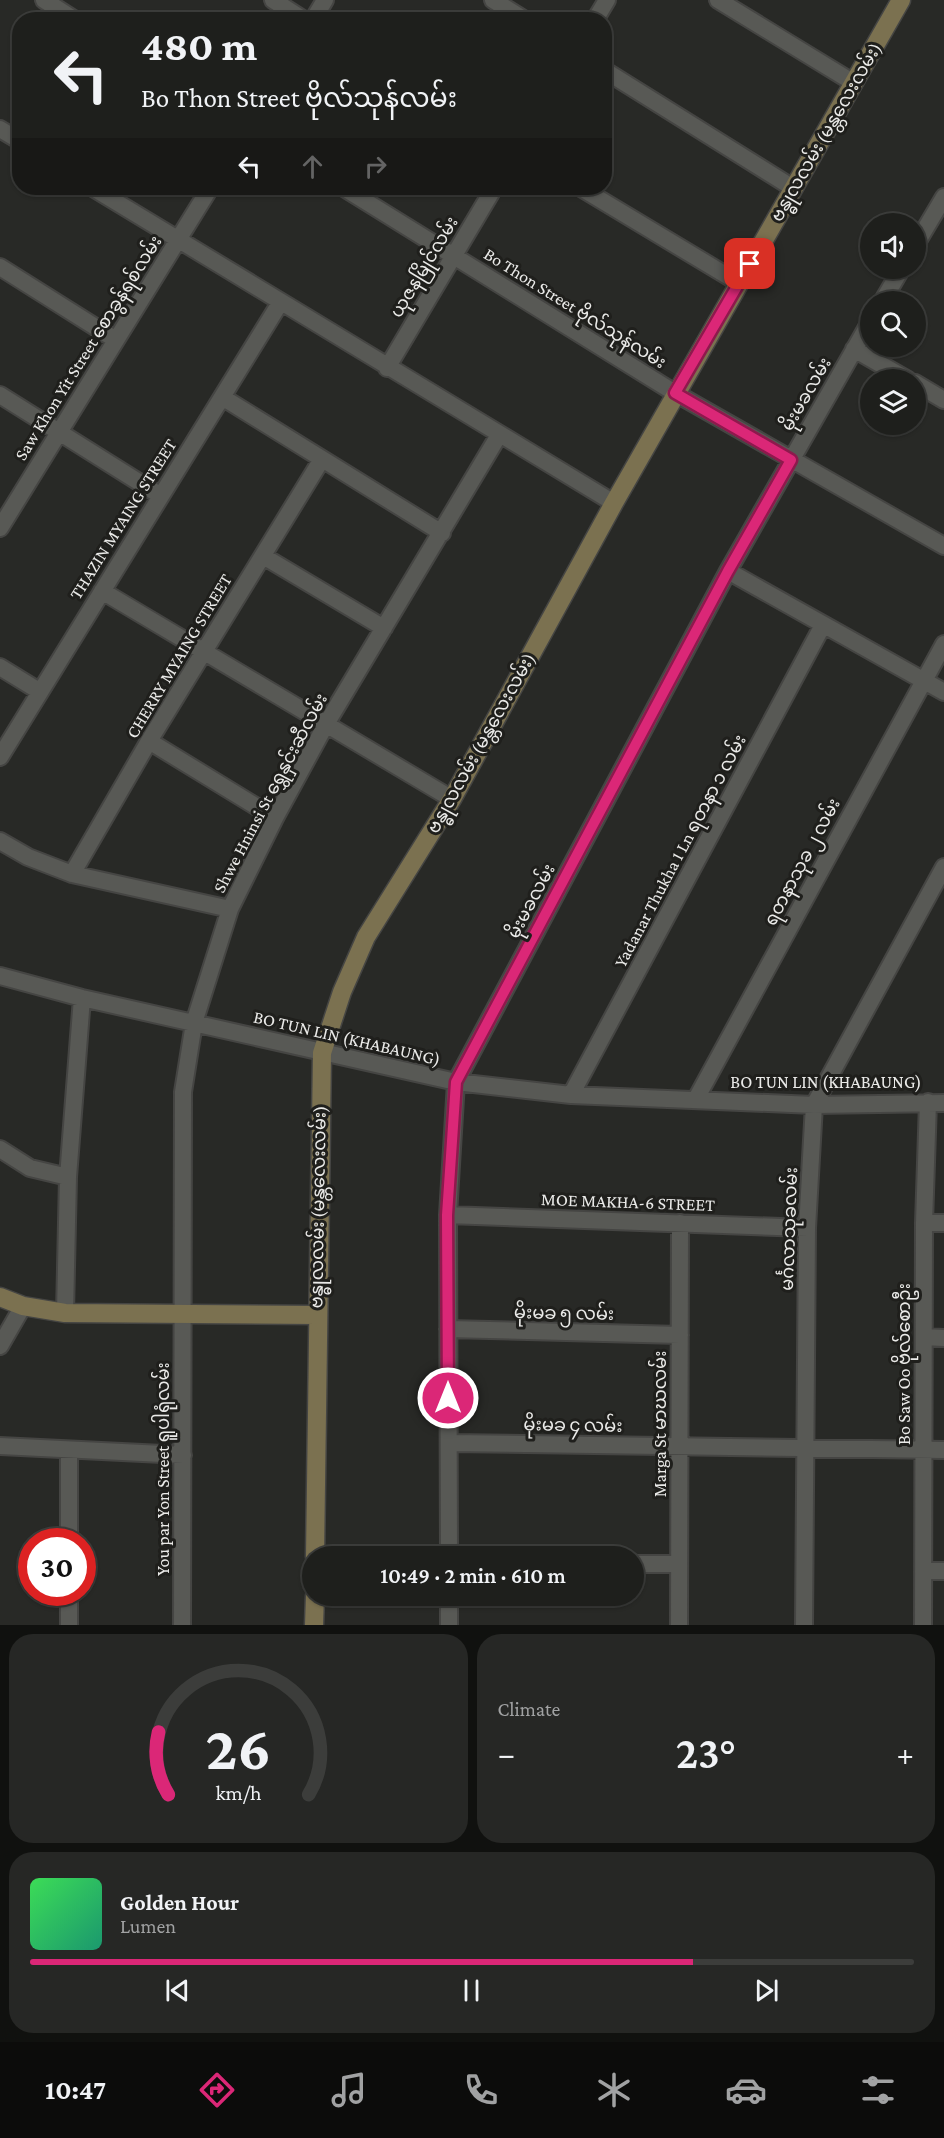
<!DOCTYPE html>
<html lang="en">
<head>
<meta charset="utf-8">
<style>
  body { margin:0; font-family:"Crimson Pro","Noto Sans Myanmar",serif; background:#262725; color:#f1f3f6; height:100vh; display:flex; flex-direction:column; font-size:22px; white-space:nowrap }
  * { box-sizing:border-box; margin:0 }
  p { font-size:20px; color:#a1a2a3 }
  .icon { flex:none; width:33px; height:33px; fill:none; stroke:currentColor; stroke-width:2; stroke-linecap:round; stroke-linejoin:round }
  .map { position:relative; height:1625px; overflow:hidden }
  .details { display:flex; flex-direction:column; gap:9px; padding:9px; background:#10110f; flex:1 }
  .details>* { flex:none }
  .hud { position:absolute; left:12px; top:12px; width:600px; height:183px; border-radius:24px; box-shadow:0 2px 4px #0004,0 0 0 2px #3c3d3b; background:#1e1f1c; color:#f1f3f6; overflow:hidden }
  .buttons { position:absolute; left:860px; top:213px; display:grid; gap:12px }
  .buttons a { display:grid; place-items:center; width:66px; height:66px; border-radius:50%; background:#1e1f1c; box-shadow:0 2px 4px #0004,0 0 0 2px #3c3d3b; font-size:30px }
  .speed { position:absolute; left:18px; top:1528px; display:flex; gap:12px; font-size:30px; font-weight:700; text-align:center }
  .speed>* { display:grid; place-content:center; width:78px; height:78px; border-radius:50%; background:#1e1f1c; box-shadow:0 2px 4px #0004,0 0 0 2px #3c3d3b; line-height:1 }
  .speed .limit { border:9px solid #d22; background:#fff; color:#111 }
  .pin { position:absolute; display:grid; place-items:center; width:51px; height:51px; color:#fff; margin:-26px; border-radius:12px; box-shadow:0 3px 9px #0006 }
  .me { position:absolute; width:66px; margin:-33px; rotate:0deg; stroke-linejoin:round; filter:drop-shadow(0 0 4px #0008) }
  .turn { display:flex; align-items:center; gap:21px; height:126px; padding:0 30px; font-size:27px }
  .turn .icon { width:78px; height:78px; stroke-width:2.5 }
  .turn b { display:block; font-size:42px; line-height:51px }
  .lanes { display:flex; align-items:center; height:57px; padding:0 30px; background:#0003; justify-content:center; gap:30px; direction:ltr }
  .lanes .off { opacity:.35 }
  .big { font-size:45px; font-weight:600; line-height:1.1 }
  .details .tile { flex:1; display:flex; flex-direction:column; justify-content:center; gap:9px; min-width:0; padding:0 21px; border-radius:24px; background:#262725 }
  .details .dial { align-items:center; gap:0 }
  .dial svg { height:156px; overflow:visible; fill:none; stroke:#3c3d3b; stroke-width:7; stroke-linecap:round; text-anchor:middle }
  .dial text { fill:#f1f3f6; stroke:none }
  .song { display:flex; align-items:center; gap:18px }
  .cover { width:72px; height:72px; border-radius:9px; background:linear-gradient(135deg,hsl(130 70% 55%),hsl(160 70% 35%)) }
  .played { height:6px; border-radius:3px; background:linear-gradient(90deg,#db2777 75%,#3c3d3b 75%) }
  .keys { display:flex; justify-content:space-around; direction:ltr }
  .heat { display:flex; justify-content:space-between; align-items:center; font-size:33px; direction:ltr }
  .details .tiles { flex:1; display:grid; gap:9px; grid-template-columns:1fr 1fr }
  .tile:last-child { grid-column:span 2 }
  .trip { position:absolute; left:302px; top:1546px; width:342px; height:60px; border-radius:30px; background:#1e1f1c; box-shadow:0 2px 4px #0004,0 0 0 2px #3c3d3b; font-weight:600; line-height:60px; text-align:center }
  .tabs { display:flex; height:96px; justify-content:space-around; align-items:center; background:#0c0c0b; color:#a1a2a3 }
  .tabs .icon { width:42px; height:42px }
  .tabs .on { color:#db2777 }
  .tabs b { font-size:27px; color:#f1f3f6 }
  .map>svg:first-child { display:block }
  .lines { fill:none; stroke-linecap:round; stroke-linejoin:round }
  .street-casing { stroke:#454543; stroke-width:20 }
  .secondary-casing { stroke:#454543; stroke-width:21 }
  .street { stroke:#585955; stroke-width:16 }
  .secondary { stroke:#7b7150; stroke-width:18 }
  .route-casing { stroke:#8e194d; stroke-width:15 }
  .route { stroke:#db2777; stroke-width:10 }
  .labels { text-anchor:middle; stroke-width:6; stroke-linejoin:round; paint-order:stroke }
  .street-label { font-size:18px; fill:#eaeae8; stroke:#1f1f1c }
</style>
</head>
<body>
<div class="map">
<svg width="944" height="1625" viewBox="0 0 944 1625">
  <rect width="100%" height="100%" fill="#282926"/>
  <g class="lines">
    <defs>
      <path id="street" d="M44,0L75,20
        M273,0L304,20
        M493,0L525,20
        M718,0L854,83
        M313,20L325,0
        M595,20L607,0
        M604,70L793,188
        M0,129L20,141
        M93,188L614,503
        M344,188L675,393L944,546
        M581,188L739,283
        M915,246L944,197
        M0,267L116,340
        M882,302L902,268
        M854,349L908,380
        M387,368L494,188
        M915,383L944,400
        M0,395L161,496
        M222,397L442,533
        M0,528L210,188
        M263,556L384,628
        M728,571L944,692
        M102,591L452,799
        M0,667L39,691
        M149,741L275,818
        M0,757L280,303
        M0,841L28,857L72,874L230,909
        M72,874L149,741L322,459
        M0,976L82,998L456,1082L571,1095L814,1105L944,1103
        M571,1095L823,625
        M696,1099L944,644
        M0,1149L30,1168L68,1177
        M448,1215L807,1228
        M924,1223H944
        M65,1313L68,1177L82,998
        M448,1329L680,1335
        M924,1337L944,1338
        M0,1346L23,1306
        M449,1443L944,1450
        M0,1446L183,1455
        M69,1542V1452
        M449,1557L448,1215L456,1082L728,571L870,322
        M633,1564H679
        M923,1571H944
        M69,1625V1593
        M182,1625L183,1092L194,1023L230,909L275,818L325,726L499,435
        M449,1625V1596
        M679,1625L680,1223
        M804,1625L807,1228L814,1105L944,867
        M923,1625L924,1223L928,1102"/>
      <path id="secondary" d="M0,1297L23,1306L65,1313L317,1315
        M315,1557L322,1053L342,992L366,937L452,799L614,503L901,0
        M314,1625L315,1596"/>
    </defs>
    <use href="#street" class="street-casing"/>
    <use href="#secondary" class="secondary-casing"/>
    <use href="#street" class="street"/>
    <use href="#secondary" class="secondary"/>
  </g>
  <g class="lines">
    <defs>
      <path id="route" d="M448,1398L447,1215L456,1082L728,571L791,460L675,393L750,264"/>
    </defs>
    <use href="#route" class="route-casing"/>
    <use href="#route" class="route"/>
  </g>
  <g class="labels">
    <g class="street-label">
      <text transform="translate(826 132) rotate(-60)" y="6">ဗန္ဓုလလမ်း (မန္တလေးလမ်း)</text>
      <text transform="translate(424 267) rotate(-59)" y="6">ယုဇနမြိုင်လမ်း</text>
      <text transform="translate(575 308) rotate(32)" y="6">Bo Thon Street ဗိုလ်သုန်လမ်း</text>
      <text transform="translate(88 348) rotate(-58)" y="6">Saw Khon Yit Street စောခွန်ရစ်လမ်း</text>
      <text transform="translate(806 394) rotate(-60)" y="6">မိုးမခလမ်း</text>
      <text transform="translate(123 519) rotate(-58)" y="6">THAZIN MYAING STREET</text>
      <text transform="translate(179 656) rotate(-59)" y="6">CHERRY MYAING STREET</text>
      <text transform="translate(481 743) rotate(-61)" y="6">ဗန္ဓုလလမ်း (မန္တလေးလမ်း)</text>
      <text transform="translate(270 793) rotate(-62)" y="6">Shwe Hninsi St ရွှေနှင်းဆီလမ်း</text>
      <text transform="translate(680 851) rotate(-62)" y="6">Yadanar Thukha 1 Ln ရတနာ ၁ လမ်း</text>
      <text transform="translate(802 862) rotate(-62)" y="6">ရတနာသုခ ၂ လမ်း</text>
      <text transform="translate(531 901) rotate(-62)" y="6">မိုးမခလမ်း</text>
      <text transform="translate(347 1038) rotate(13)" y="6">BO TUN LIN (KHABAUNG)</text>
      <text x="826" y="1088">BO TUN LIN (KHABAUNG)</text>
      <text transform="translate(628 1202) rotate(2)" y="6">MOE MAKHA-6 STREET</text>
      <text transform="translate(318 1207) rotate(-89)" y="6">ဗန္ဓုလလမ်း (မန္တလေးလမ်း)</text>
      <text transform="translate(789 1229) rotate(-88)" y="6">မင်္ဂလာသုခလမ်း</text>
      <text transform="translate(564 1313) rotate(1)" y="6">မိုးမခ ၅ လမ်း</text>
      <text transform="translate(904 1364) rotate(-90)" y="6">Bo Saw Oo ဗိုလ်စောဦး</text>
      <text transform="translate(660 1424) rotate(-90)" y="6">Marga St မာဃလမ်း</text>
      <text transform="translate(573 1425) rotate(1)" y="6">မိုးမခ ၄ လမ်း</text>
      <text transform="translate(163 1469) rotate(-90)" y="6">You par Yon Street ရူပါရုံလမ်း</text>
    </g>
  </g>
</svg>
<div class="buttons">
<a><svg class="icon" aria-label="sound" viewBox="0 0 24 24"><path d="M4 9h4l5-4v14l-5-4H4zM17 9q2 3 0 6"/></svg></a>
<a><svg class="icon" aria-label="search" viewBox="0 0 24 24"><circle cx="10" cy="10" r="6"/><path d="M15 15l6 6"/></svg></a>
<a><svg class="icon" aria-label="layers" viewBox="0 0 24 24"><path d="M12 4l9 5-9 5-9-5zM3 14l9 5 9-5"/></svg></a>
</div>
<div class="speed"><div class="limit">30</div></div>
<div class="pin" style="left:750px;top:264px;background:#d93025"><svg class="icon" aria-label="arrive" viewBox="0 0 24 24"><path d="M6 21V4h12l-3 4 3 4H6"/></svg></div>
<svg class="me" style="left:448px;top:1398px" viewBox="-20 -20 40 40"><circle r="17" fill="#db2777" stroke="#fff" stroke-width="3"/><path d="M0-11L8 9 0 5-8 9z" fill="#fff"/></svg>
<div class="trip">10:49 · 2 min · 610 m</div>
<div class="hud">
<div class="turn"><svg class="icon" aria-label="left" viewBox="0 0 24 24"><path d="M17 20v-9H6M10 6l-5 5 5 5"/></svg><div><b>480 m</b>Bo Thon Street ဗိုလ်သုန်လမ်း</div></div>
<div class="lanes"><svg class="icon" aria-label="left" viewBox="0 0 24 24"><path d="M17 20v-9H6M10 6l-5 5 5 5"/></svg><svg class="icon off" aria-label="ahead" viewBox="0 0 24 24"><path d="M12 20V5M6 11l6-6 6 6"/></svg><svg class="icon off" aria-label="right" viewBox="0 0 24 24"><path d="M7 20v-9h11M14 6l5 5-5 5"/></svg></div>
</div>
</div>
<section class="details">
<div class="tiles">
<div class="tile dial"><svg viewBox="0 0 100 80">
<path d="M14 69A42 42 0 1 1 86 69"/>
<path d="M14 69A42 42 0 0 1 9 37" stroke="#db2777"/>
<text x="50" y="56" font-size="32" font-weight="700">26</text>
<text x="50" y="72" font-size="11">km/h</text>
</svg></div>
<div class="tile"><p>Climate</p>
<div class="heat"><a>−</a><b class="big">23°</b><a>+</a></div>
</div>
<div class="tile">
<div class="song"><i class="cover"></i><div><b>Golden Hour</b><p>Lumen</p></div></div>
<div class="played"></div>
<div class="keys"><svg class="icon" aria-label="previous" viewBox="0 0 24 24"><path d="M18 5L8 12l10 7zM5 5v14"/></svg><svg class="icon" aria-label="pause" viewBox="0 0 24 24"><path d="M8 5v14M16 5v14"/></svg><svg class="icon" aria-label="next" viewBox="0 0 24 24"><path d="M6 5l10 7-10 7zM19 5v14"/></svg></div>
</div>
</div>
</section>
<nav class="tabs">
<b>10:47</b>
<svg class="icon on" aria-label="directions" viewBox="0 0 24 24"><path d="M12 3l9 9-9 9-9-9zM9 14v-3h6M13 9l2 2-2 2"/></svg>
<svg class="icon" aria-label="music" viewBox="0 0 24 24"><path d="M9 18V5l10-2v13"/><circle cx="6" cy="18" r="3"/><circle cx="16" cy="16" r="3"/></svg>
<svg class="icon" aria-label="phone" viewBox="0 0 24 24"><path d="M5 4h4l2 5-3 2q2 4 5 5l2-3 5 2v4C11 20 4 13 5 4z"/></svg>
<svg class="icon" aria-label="climate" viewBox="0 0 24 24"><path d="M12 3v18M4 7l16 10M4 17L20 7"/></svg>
<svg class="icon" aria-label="car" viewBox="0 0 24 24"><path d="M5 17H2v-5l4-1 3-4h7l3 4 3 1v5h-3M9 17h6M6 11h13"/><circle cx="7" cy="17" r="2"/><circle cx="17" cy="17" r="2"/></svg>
<svg class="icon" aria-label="filters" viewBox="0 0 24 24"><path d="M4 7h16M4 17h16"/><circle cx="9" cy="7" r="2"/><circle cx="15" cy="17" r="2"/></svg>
</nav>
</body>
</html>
